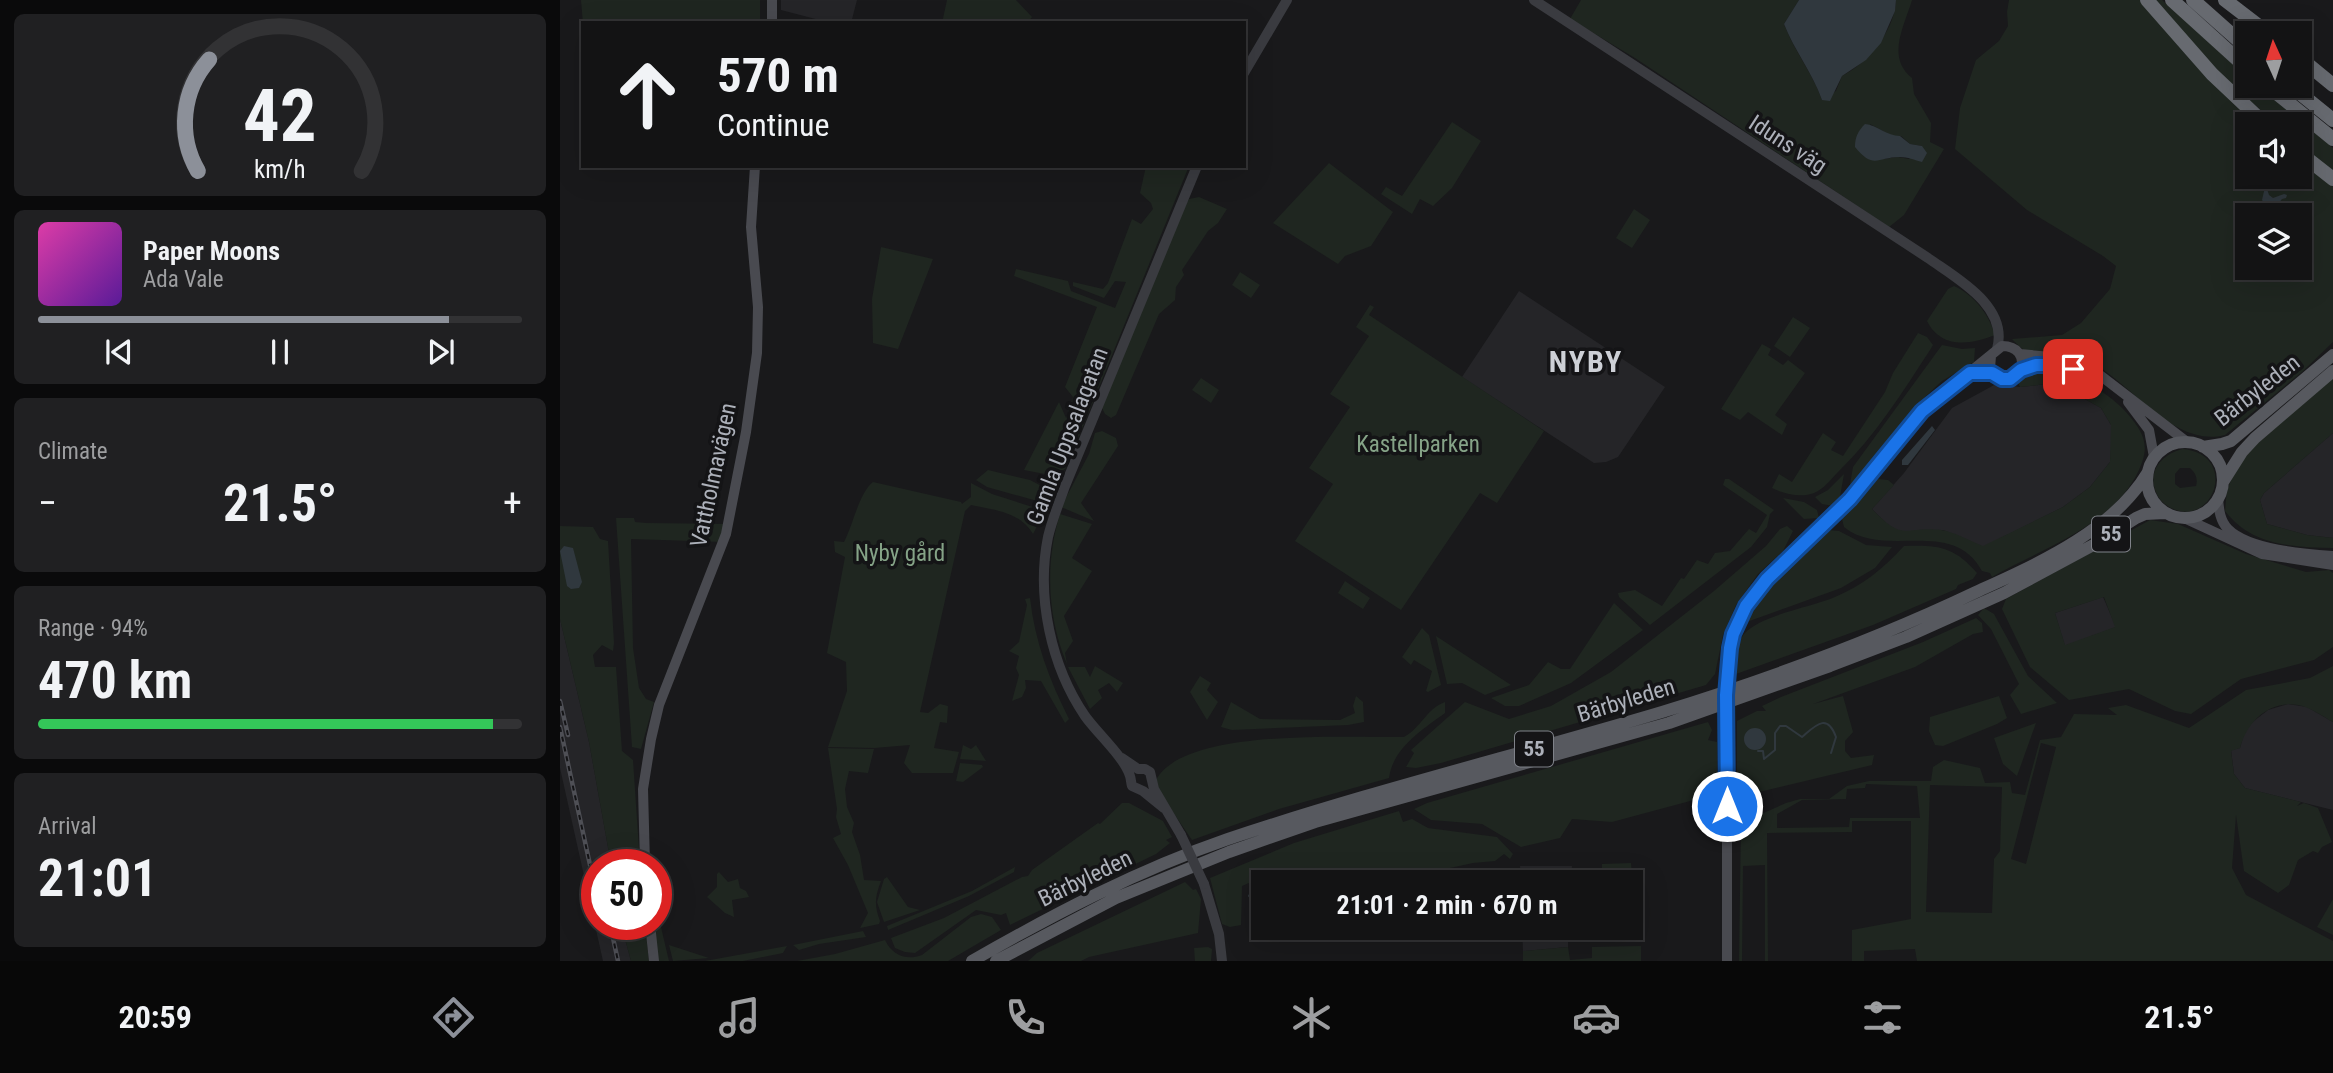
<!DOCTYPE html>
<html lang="en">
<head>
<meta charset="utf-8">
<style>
  body { margin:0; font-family:"Roboto Condensed",sans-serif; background:#202022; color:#f1f3f6; height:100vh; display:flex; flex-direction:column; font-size:26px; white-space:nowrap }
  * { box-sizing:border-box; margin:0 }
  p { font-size:23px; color:#9d9ea0 }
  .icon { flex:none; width:38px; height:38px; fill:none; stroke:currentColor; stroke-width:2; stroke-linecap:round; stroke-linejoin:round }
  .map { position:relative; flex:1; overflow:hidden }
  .panel { display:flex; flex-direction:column; gap:14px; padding:14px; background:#0a0a0b; width:560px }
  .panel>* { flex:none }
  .top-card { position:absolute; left:21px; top:21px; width:665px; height:147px; border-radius:0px; box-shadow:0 7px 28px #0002,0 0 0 2px #323234; background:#131314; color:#f1f3f6; overflow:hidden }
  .needle { width:46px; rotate:357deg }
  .controls { position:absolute; left:1675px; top:21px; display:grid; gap:14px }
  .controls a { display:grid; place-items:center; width:77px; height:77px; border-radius:0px; background:#131314; box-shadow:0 7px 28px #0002,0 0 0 2px #323234; font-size:35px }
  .speed { position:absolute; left:21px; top:849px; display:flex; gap:14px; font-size:35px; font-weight:700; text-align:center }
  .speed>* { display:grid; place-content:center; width:91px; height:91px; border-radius:50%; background:#131314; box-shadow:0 7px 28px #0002,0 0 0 2px #323234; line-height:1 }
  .speed .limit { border:10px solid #d22; background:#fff; color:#111 }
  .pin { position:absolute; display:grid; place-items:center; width:60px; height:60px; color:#fff; margin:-30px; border-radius:14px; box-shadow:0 4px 10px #0006 }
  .me { position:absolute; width:77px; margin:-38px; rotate:0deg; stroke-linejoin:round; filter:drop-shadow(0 0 5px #0008) }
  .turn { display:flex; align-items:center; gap:24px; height:147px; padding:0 21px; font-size:32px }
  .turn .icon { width:91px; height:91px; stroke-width:2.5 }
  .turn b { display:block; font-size:49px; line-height:60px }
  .big { font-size:52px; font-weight:700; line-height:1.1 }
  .panel .widget { flex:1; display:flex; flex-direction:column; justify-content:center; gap:10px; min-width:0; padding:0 24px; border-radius:10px; background:#202022 }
  .panel .dial { align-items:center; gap:0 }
  .dial svg { height:182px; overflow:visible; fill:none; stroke:#323234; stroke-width:7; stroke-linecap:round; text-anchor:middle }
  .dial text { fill:#f1f3f6; stroke:none }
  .song { display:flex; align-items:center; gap:21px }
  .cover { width:84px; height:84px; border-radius:10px; background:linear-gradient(135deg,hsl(320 70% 55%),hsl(270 70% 35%)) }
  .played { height:7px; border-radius:4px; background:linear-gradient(90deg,#8c9099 85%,#323234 85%) }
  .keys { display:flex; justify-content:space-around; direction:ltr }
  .heat { display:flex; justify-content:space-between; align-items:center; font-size:38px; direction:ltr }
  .charge { height:10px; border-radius:5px; background:linear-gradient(90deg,#34c759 94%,#323234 0) }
  .trip { position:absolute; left:691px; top:870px; width:392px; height:70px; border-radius:0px; background:#131314; box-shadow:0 7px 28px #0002,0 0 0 2px #323234; font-weight:700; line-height:70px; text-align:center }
  .tab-bar { display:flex; height:112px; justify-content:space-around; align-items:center; background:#080808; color:#9d9ea0 }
  .tab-bar .icon { width:49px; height:49px }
  .tab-bar .selected { color:#8c9099 }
  .tab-bar b { font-size:32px; color:#f1f3f6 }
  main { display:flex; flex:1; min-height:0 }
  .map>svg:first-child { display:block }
  .built { fill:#252528 }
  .green { fill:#1f2620; fill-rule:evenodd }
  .water { fill:#30383e }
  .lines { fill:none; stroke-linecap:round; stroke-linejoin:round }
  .stream { stroke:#30383e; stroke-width:2 }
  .tertiary { stroke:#3a3b40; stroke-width:10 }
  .secondary { stroke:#494a50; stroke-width:10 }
  .primary { stroke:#57595f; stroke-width:12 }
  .motorway { stroke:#676a70; stroke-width:14 }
  .rail-casing { stroke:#4e4f55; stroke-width:4.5 }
  .rail { stroke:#141416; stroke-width:2; stroke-dasharray:5; stroke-linecap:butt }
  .tertiary-bridge { stroke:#3a3b40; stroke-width:10 }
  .secondary-bridge { stroke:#494a50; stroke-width:10 }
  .route-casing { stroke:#114b97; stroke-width:18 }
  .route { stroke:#1a73e8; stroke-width:12 }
  .labels { text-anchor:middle; stroke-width:7; stroke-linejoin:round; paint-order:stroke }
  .shield { fill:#141416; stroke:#7f8289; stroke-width:2 }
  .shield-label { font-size:21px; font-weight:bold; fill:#adb1ba }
  .street-label { font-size:23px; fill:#adb1ba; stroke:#141416 }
  .park-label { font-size:23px; fill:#85a387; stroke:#141416 }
  .district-label { font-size:30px; font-weight:bold; letter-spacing:2px; fill:#cdd0d6; stroke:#141416 }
</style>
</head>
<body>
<main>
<section class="panel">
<div class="widget dial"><svg viewBox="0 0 100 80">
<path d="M14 69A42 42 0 1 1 86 69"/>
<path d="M14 69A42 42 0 0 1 19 20" stroke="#8c9099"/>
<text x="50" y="56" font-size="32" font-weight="700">42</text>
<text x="50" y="72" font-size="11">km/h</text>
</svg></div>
<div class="widget">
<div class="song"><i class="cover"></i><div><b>Paper Moons</b><p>Ada Vale</p></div></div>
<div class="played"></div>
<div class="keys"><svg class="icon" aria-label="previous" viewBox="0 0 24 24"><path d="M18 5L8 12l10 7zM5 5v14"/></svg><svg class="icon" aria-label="pause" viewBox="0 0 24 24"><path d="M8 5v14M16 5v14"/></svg><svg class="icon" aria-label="next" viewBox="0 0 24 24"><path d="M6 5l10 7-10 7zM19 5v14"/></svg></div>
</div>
<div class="widget"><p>Climate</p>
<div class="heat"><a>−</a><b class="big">21.5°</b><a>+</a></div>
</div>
<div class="widget"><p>Range · 94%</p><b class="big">470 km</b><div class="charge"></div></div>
<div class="widget"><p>Arrival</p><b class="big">21:01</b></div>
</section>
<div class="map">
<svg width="1773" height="961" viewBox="0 0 1773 961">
  <rect width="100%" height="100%" fill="#19191b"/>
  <path class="built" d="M221,0H297L291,23H271L221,10Z
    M959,291L1105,387L1058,457L1046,462L1034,463L902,377Z
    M1496,383L1541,408L1551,425L1552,436L1550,462L1530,487L1503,507L1423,547L1383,530L1339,532L1327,524L1312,509L1344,473L1392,408L1436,384L1460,387Z
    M1773,433V538L1747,535L1707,524L1700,500L1704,493Z
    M1543,597L1556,627L1505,646L1495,613Z
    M0,619L29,742L51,864H37V924H61L71,961H43L0,768Z
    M1728,704L1747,707L1773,722V810L1685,788L1674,774L1671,750L1680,748L1684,733L1690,724L1708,710Z
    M960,866H1012L1011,882H961Z
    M962,928H1008V947L963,951Z"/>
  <path class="green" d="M21,0H200V23L23,24Z
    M387,0H456L472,17L467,23H382Z
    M1021,0H1239L1224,24C1234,51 1252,72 1262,100L1276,91L1282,76C1308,63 1335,30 1336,0H1352C1344,27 1326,57 1352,78L1354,94L1371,123L1370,142L1384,149L1344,215L1329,227L1075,58L1010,19ZM1310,124L1332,136H1341L1350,144L1362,146L1349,159L1338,157L1323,159Z
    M1449,0H1582L1700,124H1687V177H1740V158L1773,183V342L1742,372L1665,435C1616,448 1575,388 1537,366C1527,359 1508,355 1496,354C1487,354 1476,355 1469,352C1462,350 1457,344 1452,339L1502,335L1521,323L1550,289L1556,266L1543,256L1467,210L1395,149L1400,108L1416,60L1439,41L1448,26L1447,12ZM1687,215H1740V268H1687Z
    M1592,0H1602L1687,77V86H1698L1773,148V172L1740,147V124H1712L1675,91Z
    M892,122L921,141L892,188L873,206L860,199L852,214L821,194L826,187L842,196Z
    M769,163L833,212L811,246L785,256L778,264L713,223Z
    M586,166H629L506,468L495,476L464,470L499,402L506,418L513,397L505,387L537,307L454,276L456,269L508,281L511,291L555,308L566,282L555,281L544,298L513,286V282L543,289L548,283L572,219L581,224L593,209L591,203L580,193Z
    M639,197L667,209L658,223L648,231L622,270L624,275L616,287L615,300L599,314L556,415L551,418L545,414L541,406L627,202L629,199Z
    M1074,209L1090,220L1072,248L1056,238Z
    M321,247L373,259L338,349L313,343L312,299Z
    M680,272L700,285L691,298L672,285Z
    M1394,286C1414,295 1429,314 1435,335C1410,345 1381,349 1367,321L1388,289Z
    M810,305L814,307L809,315L984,431L937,503L920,493L841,610L735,541L773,484L749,468L790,407L770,394L809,336L796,327Z
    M1233,317L1250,328L1230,357L1214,346Z
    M1358,333L1367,337L1373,345L1370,350C1342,393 1315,436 1279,471C1271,479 1264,489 1254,493C1241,498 1224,494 1212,488L1219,474L1232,482L1263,433L1276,442L1271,450L1283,456L1325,392L1333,373Z
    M1202,344L1211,349L1208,355L1223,365L1228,360L1245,373L1215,415L1227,424L1222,435L1188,412L1180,420L1161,409Z
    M1382,345L1402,349L1415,348L1414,362L1382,381L1364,398L1289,490L1293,467Z
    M1491,369C1525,380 1553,393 1575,423C1588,441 1587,453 1578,472C1552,526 1481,549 1432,577L1430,573L1422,571C1392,516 1324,560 1284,527L1281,515L1318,479L1328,480L1334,485L1312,509C1345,543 1343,526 1381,530C1395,532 1410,541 1423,546L1503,507L1530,487L1550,462L1551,425L1541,408L1496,383L1460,387L1458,383C1466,369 1476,370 1491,369Z
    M1773,376V433L1704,493L1700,500L1707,524L1747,535L1773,538V548C1732,547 1692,546 1665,511C1666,503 1666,492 1669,485C1689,439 1737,408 1773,376Z
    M641,378L659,390L651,403L632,390Z
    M542,431L556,438L558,446L521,503L534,521L501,507L529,454L535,433Z
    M1623,449C1680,455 1653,529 1611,508C1604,504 1599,500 1596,492C1587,471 1602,454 1623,449ZM1620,468H1630C1636,473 1638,479 1636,486L1620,488L1615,484V474Z
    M428,470L470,480L489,490L491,496L488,504L427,487L416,480Z
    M1284,474L1280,497L1273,506L1262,504L1255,497L1268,490Z
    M1165,479H1169L1214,510L1210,514L1207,527L1191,547L1090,625L1059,597L1058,593L1075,590L1102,606L1121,578L1124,579L1137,560L1148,564L1155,553L1170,551L1189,529L1196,533L1207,515L1163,485Z
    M313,482L401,502L402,504L411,497V483L432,494L485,511L473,534C460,512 435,510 411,505L405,511L360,712L368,713L380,704L388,706L387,723L380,722L374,748L399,752L393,773H352L344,763L350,745L314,748L268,747L287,691L286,662L267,653L285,557L275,552L274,541L284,542C293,525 299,493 313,482Z
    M1223,498L1244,502L1257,510L1259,518L1244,519Z
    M500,514L532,524L512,558L532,571L504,616L513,641L505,653L507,664C487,617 485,562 500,514Z
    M56,518H74L75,522L86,523L168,524L163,542L71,539L73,648L79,688L86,699L94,702L81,749L72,747Z
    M1590,520L1618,524L1686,554L1746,572L1769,570L1773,573V647L1754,660L1681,679L1631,714L1615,711L1569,689L1509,700L1470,667L1442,609L1446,599ZM1544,597L1555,627L1505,645L1495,613Z
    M0,526L33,527L40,539L48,541L54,643L53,651L42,645L33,655L35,667H56L62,751L73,760L80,864H51L29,742L0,619Z
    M1227,526L1233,531L1223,551L1198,574L1176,605L1163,635L1155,674L1146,685L881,763L856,768L846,767L854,753L851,750L905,702L949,719L991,706L1051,672L1154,591L1206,546L1220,529Z
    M1268,530L1279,531L1306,545L1332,547L1315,568L1281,588L1184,623C1192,592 1244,552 1268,530Z
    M1344,546C1377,545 1394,546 1417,573L1413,579L1398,585L1396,589L1313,625L1176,674C1177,662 1176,642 1185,633C1201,615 1252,607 1275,597C1303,585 1323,569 1344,546Z
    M785,581L810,598L803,609L778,593Z
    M470,598C475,642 489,679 509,719L505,723L481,681L465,680L466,688L462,697L452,701L459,675L456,668L459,656L449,651L459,642L467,605L465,599Z
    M1054,603L1083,630L1011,683L959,706H945L931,698L969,685L988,662L1001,669H1010Z
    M1424,608L1434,614L1468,676L1497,703L1461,714L1450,695L1459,684L1431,629L1418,615Z
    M1416,618L1422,623L1423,632L1413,634L1355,667L1253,704L1283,696L1293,732L1285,741V751L1291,758L1314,755L1312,765L1191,794L1177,772V721L1197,711H1206L1202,706L1221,697L1363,642Z
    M862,628L869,635L881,685L868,692L866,691L872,671L854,660L851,665L842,657Z
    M876,636L951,685L925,695L902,683L887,684Z
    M535,666L563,683L557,692L549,683L538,690L542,698L530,709L508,667H525L530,677Z
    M1773,666V722C1762,716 1750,707 1738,705C1709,700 1687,722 1680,748L1671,751L1674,774L1685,788L1741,802L1737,806L1744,803L1758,808L1772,842L1762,847L1758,853L1753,851L1738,860L1729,885L1718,893L1684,871L1676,815L1672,868L1686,895L1773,941V961H1357L1355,949L1304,951V961H1292V930L1351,919V821H1292V832L1207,833L1208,961H1205V865L1183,866L1182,961H1179L1181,823L1226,803L1240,799H1269L1287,786L1309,781H1371L1373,767L1384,760L1420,768L1425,783L1450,782L1452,793L1465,795L1480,740L1501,737L1514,714L1557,715L1548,708L1566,705L1629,728L1686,690L1750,678ZM1481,743L1496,747L1466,864L1451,859ZM1306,784L1357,786L1360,818H1290L1289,827L1217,828V814L1242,800L1286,799L1287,789L1305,788ZM1370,785L1442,787L1440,851L1434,859L1432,913L1366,912Z
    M640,676L651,683L647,690L658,702L647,720L630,692Z
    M796,696L803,702L804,722L788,725L672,730L661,727L671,702L700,719L780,720L795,713L793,706Z
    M1439,696L1447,718L1437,724L1383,746L1375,745L1369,731L1370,717Z
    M885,702V713C862,730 833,748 829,778L719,809L632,840L599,792L596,780C624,727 790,738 844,737C862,727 866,709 885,702Z
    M1148,722L1152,730L1148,740L1157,742V799L1145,797L1052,822L1012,819L1000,838L961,847L922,824L871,820L854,809L867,803Z
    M1476,723L1457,776L1443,764L1434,738Z
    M403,745L411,749L416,745L426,761L400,759Z
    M268,748L314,749L308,773L289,771L285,789L287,807L294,823L292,832L300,855L304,880L321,881C315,897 314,905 320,921L319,924L300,928L308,913L288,865L273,838L281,834L276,817L277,809Z
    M400,763L422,765L423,767L403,782L396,781Z
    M562,803H569L603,821L612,837L606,840L610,843L596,854L450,925L446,913L441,915L416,910L355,953L345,952L335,948L331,938L384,918L462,877L468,876L472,870L538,823L540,824Z
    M839,811L843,822L852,819L868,828L937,837L953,854L950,859L944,854L935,861L913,863L844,878H836L833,873L788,878L785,882H753V876C727,868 708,875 682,886L681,925L670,927L662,924L650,878L734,843Z
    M1071,863L1074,901L1071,902V882H1011V879L1042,878V864Z
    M455,867L454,872L409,896L328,930L327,926L412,891Z
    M159,872L168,882L178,879L180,888L186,891L189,897L172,900L174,917L165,913L147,897L157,887V874Z
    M327,877L348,907L360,910L324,922L317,902L324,879Z
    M625,882L633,890L636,889L641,899L638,933L529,957L521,961H468L477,953Z
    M1773,899V935L1757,927Z
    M96,906L109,961H98L94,924H96Z
    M421,914L432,917L441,930L388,961H237L275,954L325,940C332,955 346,961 362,955L411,917Z
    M61,924H85L89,961H71Z
    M303,931L306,937L259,944L239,950L233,945Z
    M109,945L149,958L113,961Z
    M227,946L223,953L183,961H145Z
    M1081,946V961H963V951L1008,947L1010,960L1032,958V947Z
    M648,947L652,949L651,961H635L634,948Z"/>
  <path class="water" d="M1239,0H1336L1335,11L1321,43L1306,60L1282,76L1270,101L1262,100C1252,72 1234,50 1224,24Z
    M1305,124C1317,125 1327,136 1340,136L1350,144L1362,146L1367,153L1362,162C1355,160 1347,157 1340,157C1317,157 1314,170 1295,147C1295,137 1298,131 1305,124Z
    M1703,177L1709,195L1713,198L1724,194L1727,195L1726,198L1722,199L1718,204L1707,201L1704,203L1702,200L1705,187Z
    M1372,426L1375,430L1348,465H1342V460Z
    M4,546L13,548L22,582L19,588L11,589L7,586L0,551Z
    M1184 739a11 11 0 1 1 22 0a11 11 0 1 1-22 0Z
    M730,873L745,875L749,882H704L703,906L694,904L688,896C694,883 703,879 717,878L719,881Z"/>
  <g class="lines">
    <path class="stream" d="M1198,751H1203L1204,759L1215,750V733L1220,726H1226L1242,737C1255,726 1267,712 1276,737L1271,753"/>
    <path class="tertiary" d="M974,0L1368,258C1396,278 1449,306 1437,349
      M684,73L727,0
      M562,758L578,769H585L590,772L594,789L621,835
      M604,808L583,791L572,786C571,783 571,779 570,776C565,758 537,733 525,716C491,666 476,597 488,537C492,520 499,503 505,486L637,166
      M644,884L659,934L662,961"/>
    <path class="secondary" d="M212,23V0
      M1460,354L1501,358L1532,369L1627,442
      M1461,370C1483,362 1502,365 1523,372
      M1568,402L1589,430L1594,457
      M1658,499C1659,510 1660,521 1668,529C1689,550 1745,554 1773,556
      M1624,518L1702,554L1773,565
      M1168,662L1173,634L1186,606L1207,579L1290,499L1362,411L1442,346C1457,346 1465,356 1461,370L1450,379L1436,377L1430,368L1431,356
      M1167,726V961
      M85,864L83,789L91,739L99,705L166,534L186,432L197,353L198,307L191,227L195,166
      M90,924L94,961"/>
    <path class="primary" d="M1587 480a38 38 0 1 1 76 0a38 38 0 1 1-76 0Z
      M1643,447L1662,444L1671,441L1773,355
      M1663,482L1682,452L1695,438L1773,371
      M412,961C494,914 578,870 668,839C811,791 958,755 1102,712C1209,679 1315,640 1416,592C1477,564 1552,532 1588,472
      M436,961L556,898L669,852L755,822L1109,723L1270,666L1346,637L1444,593L1537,543L1576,518L1585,514L1605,513"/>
    <path class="motorway" d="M1587,0L1652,74L1705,124
      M1612,0L1687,68
      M1633,0L1687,48
      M1665,0L1708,33
      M1740,58L1773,85
      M1708,86L1773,139
      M1731,86L1773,120
      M1740,153L1773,179"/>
    <defs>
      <path id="rail" d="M0,701L8,735
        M0,727L37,897
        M50,924L58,961"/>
    </defs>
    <use href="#rail" class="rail-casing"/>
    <use href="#rail" class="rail"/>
    <path class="tertiary-bridge" d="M621,835L644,884"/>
    <path class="secondary-bridge" d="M1167,726L1168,662"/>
  </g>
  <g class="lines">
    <defs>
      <path id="route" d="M1167,806L1166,695L1170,648L1173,634L1186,606L1207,579L1290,499L1362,411L1410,373H1432L1442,379H1450L1461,370L1476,365H1493L1513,369"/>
    </defs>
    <use href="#route" class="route-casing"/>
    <use href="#route" class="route"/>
  </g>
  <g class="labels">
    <g class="shield">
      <rect x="1532" y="516.5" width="38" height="35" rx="5"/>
      <rect x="955" y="731.5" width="38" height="35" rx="5"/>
    </g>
    <g class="shield-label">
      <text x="1551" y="541">55</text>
      <text x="974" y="756">55</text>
    </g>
    <g class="street-label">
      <text transform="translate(1228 144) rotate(33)" y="8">Iduns väg</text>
      <text transform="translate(1697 390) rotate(-38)" y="8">Bärbyleden</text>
      <text transform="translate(507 436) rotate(-69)" y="8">Gamla Uppsalagatan</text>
      <text transform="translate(153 475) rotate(-78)" y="8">Vattholmavägen</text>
      <text transform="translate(1066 700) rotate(-17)" y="8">Bärbyleden</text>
      <text transform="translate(525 878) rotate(-26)" y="8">Bärbyleden</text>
    </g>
    <g class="park-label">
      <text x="858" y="452">Kastellparken</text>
      <text x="340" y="561">Nyby gård</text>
    </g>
    <g class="district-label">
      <text x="1026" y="372">NYBY</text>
    </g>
  </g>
</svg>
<div class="controls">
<a><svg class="needle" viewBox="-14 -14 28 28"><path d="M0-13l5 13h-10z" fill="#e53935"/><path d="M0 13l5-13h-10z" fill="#9d9ea0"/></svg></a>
<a><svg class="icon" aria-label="sound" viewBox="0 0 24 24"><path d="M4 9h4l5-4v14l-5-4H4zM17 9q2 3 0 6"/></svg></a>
<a><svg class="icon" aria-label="layers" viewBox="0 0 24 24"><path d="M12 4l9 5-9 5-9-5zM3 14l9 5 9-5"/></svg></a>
</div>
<div class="speed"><div class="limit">50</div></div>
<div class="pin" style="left:1513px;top:369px;background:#d93025"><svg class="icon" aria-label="arrive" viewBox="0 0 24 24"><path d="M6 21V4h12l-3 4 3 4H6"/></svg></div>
<svg class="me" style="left:1167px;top:806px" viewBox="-20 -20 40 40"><circle r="17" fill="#1a73e8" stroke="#fff" stroke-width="3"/><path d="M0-11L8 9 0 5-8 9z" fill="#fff"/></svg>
<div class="trip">21:01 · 2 min · 670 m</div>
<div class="top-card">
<div class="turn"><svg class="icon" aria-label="ahead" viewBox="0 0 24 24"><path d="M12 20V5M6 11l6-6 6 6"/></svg><div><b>570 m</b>Continue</div></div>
</div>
</div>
</main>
<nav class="tab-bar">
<b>20:59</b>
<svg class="icon selected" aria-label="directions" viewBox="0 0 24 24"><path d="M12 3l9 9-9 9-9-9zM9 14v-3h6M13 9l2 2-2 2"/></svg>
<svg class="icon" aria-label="music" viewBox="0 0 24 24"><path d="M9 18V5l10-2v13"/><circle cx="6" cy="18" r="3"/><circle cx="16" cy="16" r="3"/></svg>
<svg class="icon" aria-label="phone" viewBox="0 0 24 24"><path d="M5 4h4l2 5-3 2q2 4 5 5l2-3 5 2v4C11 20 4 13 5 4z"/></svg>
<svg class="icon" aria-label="climate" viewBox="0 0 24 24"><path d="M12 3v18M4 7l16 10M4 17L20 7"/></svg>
<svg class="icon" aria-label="car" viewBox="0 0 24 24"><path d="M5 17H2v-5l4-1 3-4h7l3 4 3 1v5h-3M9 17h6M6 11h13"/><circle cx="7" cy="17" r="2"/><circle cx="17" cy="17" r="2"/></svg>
<svg class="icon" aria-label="filters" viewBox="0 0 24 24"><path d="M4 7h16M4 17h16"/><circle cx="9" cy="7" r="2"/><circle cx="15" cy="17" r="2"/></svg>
<b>21.5°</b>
</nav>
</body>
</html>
